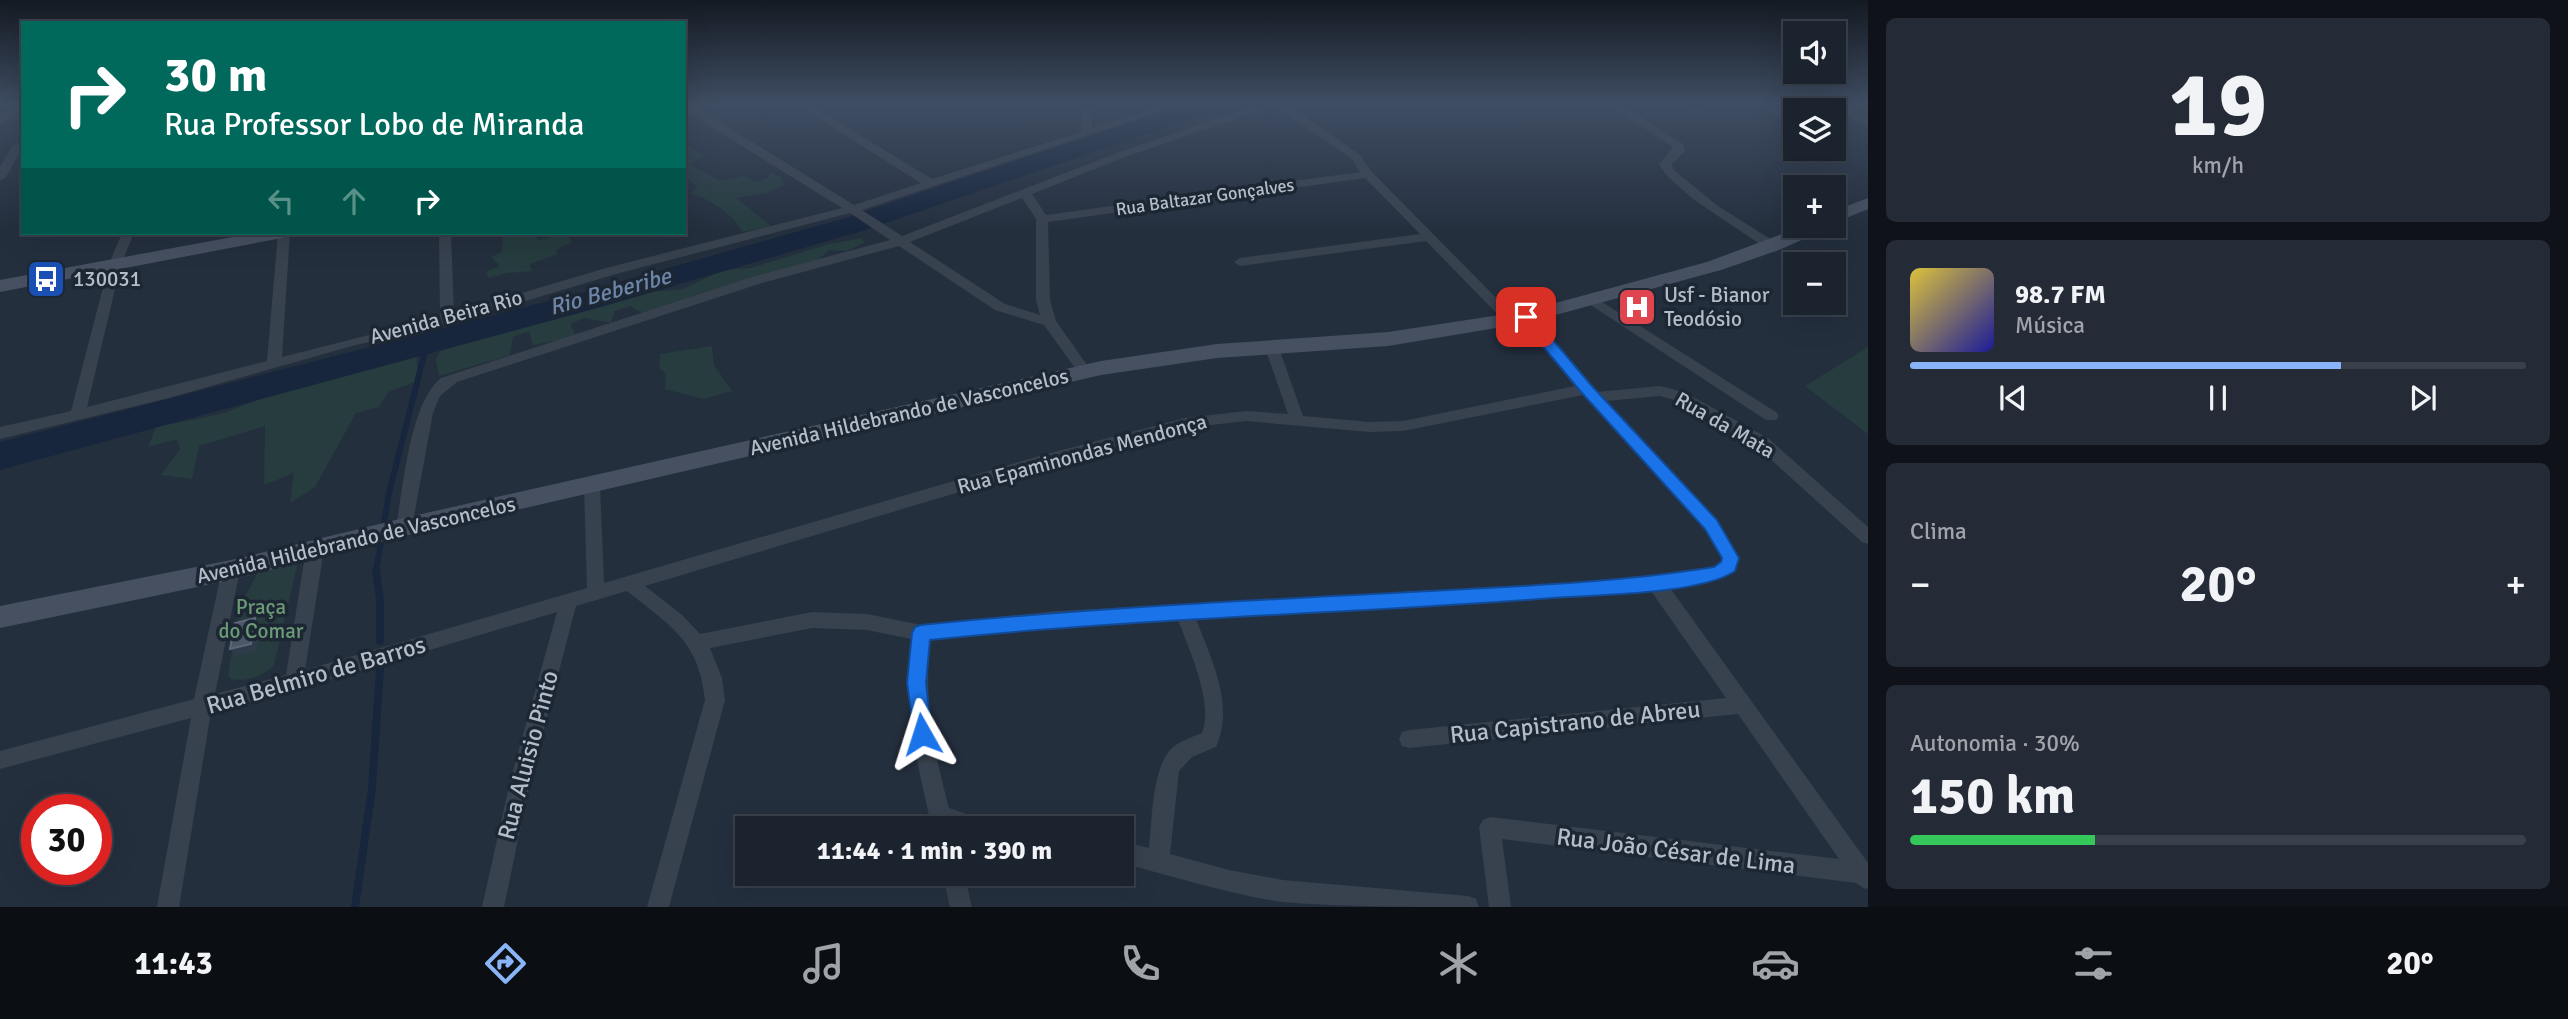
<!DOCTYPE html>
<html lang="pt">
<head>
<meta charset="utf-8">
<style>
  body { margin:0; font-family:Signika,sans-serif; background:#242b36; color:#f1f3f6; height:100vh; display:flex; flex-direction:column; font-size:26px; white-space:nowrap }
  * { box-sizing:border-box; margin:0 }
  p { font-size:23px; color:#a0a4aa }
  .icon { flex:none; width:38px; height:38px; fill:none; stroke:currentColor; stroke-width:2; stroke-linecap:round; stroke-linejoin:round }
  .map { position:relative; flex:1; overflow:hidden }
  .details { display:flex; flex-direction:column; gap:18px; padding:18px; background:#0f1319; width:700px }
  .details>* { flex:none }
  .top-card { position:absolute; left:21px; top:21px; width:665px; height:214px; border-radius:0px; box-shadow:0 7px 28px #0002,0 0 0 2px #39404a; background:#00695c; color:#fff; overflow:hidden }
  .tools { position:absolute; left:1783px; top:21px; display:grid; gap:14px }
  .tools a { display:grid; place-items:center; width:63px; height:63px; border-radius:0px; background:#1b232e; box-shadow:0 7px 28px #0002,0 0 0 2px #39404a; font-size:35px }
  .speed { position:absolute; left:21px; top:794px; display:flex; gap:14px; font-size:35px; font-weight:700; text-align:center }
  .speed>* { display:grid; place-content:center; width:91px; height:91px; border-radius:50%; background:#1b232e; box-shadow:0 7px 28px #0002,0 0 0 2px #39404a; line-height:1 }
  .speed .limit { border:10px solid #d22; background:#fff; color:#111 }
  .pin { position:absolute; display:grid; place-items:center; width:60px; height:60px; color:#fff; margin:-30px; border-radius:14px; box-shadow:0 4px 10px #0006 }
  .me { position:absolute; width:77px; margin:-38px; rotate:354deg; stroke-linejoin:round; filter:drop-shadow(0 0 5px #0008) }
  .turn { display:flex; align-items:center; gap:24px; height:147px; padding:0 28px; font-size:32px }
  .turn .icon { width:91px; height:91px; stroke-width:2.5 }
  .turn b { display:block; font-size:49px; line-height:60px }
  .lanes { display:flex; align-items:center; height:66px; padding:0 28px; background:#0003; justify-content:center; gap:35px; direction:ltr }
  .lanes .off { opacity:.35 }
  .big { font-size:52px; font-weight:700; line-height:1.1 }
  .details .card { flex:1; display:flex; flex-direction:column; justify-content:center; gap:10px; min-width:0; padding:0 24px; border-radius:10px; background:#242b36 }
  .details .dial { align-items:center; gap:0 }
  .dial b { font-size:91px; line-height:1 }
  .song { display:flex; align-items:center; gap:21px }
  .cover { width:84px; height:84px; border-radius:10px; background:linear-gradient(135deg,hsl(50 70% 55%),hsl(240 70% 35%)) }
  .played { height:7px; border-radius:4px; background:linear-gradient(90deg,#8ab4f8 70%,#39404a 70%) }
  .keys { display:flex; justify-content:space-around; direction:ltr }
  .heat { display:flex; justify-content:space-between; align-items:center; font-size:38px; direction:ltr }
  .charge { height:10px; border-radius:5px; background:linear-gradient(90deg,#34c759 30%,#39404a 0) }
  .trip { position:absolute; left:735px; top:816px; width:399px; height:70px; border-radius:0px; background:#1b232e; box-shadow:0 7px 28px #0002,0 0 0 2px #39404a; font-weight:700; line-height:70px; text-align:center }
  .tab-bar { display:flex; height:112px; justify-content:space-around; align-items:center; background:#0b0e12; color:#a0a4aa }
  .tab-bar .icon { width:49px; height:49px }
  .tab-bar .selected { color:#8ab4f8 }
  .tab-bar b { font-size:32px; color:#f1f3f6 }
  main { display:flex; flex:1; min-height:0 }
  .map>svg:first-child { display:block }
  .green { fill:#263c3f }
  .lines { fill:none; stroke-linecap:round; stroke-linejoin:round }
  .stream-far1 { stroke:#17263c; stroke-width:6 }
  .stream { stroke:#17263c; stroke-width:8 }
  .river { fill:#17263c; fill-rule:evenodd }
  .street { fill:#38414e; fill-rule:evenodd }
  .secondary { fill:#465061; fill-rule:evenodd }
  .shaded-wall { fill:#2f3b4b }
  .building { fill:#4b5868; stroke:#5c6777; stroke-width:2 }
  .route { fill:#1a73e8; stroke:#114b97; stroke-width:2 }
  .labels { text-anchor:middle; stroke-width:7; stroke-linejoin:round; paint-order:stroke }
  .far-street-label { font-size:18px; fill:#b4bcc9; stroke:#1d2633 }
  .poi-label { font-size:21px; fill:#b4bcc9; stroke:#1d2633; text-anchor:start }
  .street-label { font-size:21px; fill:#b4bcc9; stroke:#1d2633 }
  .park-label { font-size:21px; fill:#6b9a76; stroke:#1d2633 }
  .water-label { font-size:23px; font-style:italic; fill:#6d86a8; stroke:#1d2633 }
  .near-street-label { font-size:24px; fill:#b4bcc9; stroke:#1d2633 }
</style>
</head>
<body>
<main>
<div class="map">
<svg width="1868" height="907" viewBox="0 0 1868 907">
  <rect width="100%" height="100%" fill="#242f3e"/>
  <path class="green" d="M687,145L705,156L689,164L720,181L745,176L753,180L751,183L766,179L772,173L782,178L784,185L767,193L736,198L771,226L742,232C737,217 707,197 691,194L697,187L684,175V146Z
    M503,233H536L538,240L568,233L572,242L556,250L558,254L530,264L532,271L507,273L489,278L486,272L500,266L491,257L502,252Z
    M862,238L864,243L847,251L829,250L818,260L642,313L630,306L615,311L611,323L584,318L570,324L577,337L533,345L529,331L513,337L510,355L439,376L436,360L444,343L641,293L683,289L723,270L751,268L829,244Z
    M712,346L714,365L732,391L703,399L665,389L666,374L659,368L660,354Z
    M1868,347V434L1805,386Z
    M416,350L418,381L388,392L379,407L356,413L315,487L290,503L294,473L264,485L265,426L199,446L192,479L161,475L180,449L177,439L148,447L156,427L221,414L294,386Z
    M298,562L274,665C264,676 246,682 231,679L228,675L240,606L257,574L260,570Z"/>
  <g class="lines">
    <path class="stream-far1" d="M376,572L389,493L427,343"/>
    <path class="stream" d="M376,570L380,600V641
      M355,907L372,788L380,669"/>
    <path class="river" d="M1188,103H1226L1223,108L862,231L601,307L0,470V442L580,293L842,219Z"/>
    <path class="street" d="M18,103H23V110L0,124V116Z
      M684,103H689L854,205L921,183L794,103H807L932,179L1081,132L1082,103H1092V128L1168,103H1185L862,210L902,236L1117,153L1261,103H1286L1360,155L1372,172L1517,319L1510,323L1505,322L1426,241L1240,266L1234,262L1240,258L1420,234L1365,178L1048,222L1050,300L1056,321L1092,372L1085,377L1080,375L1044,325L995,310L899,246L762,283L457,382L440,396L433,413L412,527L410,532H398L396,527C403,488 410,402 441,378L752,277L890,240L850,213L616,274L452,323L352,346L169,398L0,439V427L71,411L109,264L122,233H134L121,264L87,407L267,361L278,233H290L282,357L440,317L439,233H451L454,313L606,268L842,208L684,110ZM1275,106L1352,159L1360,172L1046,215L1032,194L1125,157ZM1022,198L1036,219V300L1040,315L1005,304L910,242Z
      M1606,103H1619L1683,144L1685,151L1671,165L1675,171L1718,206L1777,243V249H1767L1693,199L1667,176L1659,165L1673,147Z
      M1685,103H1696L1703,112L1694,114Z
      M1758,103H1771L1796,118V126Z
      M1827,103H1840L1868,120V128Z
      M17,144L23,147L6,177L0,181V167L13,145Z
      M1591,295L1776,412L1779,416L1776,420H1766L1586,302L1584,299Z
      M1526,313L1531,314L1597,392L1660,386L1684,392L1768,438L1868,527V544L1862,542L1756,446L1674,400L1660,396L1606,401L1717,520L1737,553L1740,558C1733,586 1694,584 1670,588L1868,863V888L1865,889L1856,883L1502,839L1511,907H1489L1479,827L1483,820L1490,817L1839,859L1738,714L1409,748L1402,746L1399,739L1402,732L1409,730L1726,698L1651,591L1530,600L1196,619C1211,659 1235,704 1216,747L1192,757L1179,771L1170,854L1229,870L1283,880L1468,896L1476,899L1479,907C1414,907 1347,907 1282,902C1228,894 1175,877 1122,863V841L1149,848C1152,821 1152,767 1172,748C1180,741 1192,737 1202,733C1214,703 1189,649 1178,620L1057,627L930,640C924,703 933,748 949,808L987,821L990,828H932C916,758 904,712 911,639L867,630L812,628L710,648L722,678L725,700L669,907H647L705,700C699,640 670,626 627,591L576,606L530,782L504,907H482L510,782L557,612L346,675L211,712L179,907H157L191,718L0,769V751L194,699L222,570L225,565L231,563L237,565L240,570L215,694L286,675L306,549L309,544L315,542L321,544L324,549L305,670L587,588L584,486L586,482H598L600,486L604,583L1043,455L1185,418L1246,411L1288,414L1265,348L1272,343L1279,348L1303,416L1370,422L1403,421L1575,386L1521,320L1519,317ZM1583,395L1705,530L1722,558L1721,562L1715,567L1656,576L1530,586L1057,611L921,625L867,614L812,612L700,634L682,615L645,586L1043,467L1185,428L1246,421L1370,432L1403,431Z
      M942,873H964L972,907H950Z"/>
    <path class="secondary" d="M697,103H719L684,119V108Z
      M1868,198V209L1834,223V211Z
      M1803,226H1827L1824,230L1779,250L1721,270L1526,323L1388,346L1217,358L1101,375L404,536L231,580L0,628V606L231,560L404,518L1101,361L1217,344L1388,332L1526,311L1707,262Z
      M254,233H291L282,238L0,292V280Z"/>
  </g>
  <path class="shaded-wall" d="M255,618L260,625L257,651L237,656L230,649Z"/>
  <path class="building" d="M255,618L251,644L230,649L235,623Z"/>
  <linearGradient id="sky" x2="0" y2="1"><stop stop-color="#141a22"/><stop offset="0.45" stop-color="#3f4d63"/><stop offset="1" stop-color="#3f4d63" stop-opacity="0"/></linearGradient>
  <rect width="1868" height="230" fill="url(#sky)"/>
  <path class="route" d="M1526,313L1531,314L1591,385L1717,520L1739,558L1735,571C1702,594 1596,595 1553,598C1345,614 1137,618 930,640L926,683L932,734L929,740L922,743L915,740L907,683L912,633L915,627L921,625C1078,609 1235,601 1392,593C1500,587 1608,584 1714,567L1721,562L1722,558L1705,529L1581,392L1521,320V314Z"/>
  <defs>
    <symbol id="bus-square" viewBox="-11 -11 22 22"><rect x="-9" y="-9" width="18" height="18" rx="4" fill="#1a4fb4" stroke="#1d2633"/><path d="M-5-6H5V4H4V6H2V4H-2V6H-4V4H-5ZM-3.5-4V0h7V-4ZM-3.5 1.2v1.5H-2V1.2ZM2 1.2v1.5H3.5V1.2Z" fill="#fff"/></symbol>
    <symbol id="hospital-square" viewBox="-11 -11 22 22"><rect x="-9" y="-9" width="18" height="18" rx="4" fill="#e0444e" stroke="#1d2633"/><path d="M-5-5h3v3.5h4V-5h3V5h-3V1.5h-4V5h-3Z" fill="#fff"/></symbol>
  </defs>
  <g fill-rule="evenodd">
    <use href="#bus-square" x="24" y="257" width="44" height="44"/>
    <use href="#hospital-square" x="1615" y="285" width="44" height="44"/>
  </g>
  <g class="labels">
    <g class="far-street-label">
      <text transform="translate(1205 197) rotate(-8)" y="6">Rua Baltazar Gonçalves</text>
    </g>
    <g class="poi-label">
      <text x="73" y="286">130031</text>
      <text x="1664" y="302">Usf - Bianor<tspan x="1664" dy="24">Teodósio</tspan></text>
    </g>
    <g class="street-label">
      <text transform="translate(446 317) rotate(-15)" y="7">Avenida Beira Rio</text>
      <text transform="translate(909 412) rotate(-13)" y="7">Avenida Hildebrando de Vasconcelos</text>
      <text transform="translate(1725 425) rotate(30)" y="7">Rua da Mata</text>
      <text transform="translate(1082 454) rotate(-15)" y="7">Rua Epaminondas Mendonça</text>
      <text transform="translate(356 540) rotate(-13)" y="7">Avenida Hildebrando de Vasconcelos</text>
    </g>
    <g class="park-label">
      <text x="261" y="614">Praça<tspan x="261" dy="24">do Comar</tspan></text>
    </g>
    <g class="water-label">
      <text transform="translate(610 291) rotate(-15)" y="8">Rio Beberibe</text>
    </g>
    <g class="near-street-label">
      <text transform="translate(316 675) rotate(-16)" y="8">Rua Belmiro de Barros</text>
      <text transform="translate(1575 722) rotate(-6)" y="8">Rua Capistrano de Abreu</text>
      <text transform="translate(528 755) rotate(-75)" y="8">Rua Aluisio Pinto</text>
      <text transform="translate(1676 851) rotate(7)" y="8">Rua João César de Lima</text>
    </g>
  </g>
</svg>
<div class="tools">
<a><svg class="icon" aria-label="sound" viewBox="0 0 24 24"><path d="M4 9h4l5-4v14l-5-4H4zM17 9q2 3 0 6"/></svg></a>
<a><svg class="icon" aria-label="layers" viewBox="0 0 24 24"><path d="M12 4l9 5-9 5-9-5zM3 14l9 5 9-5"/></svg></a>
<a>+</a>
<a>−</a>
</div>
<div class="speed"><div class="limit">30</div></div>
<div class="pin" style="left:1526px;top:317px;background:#d93025"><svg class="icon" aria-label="arrive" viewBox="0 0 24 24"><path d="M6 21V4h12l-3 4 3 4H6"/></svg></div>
<svg class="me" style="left:922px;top:734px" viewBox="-20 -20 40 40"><path d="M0-17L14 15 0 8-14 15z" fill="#1a73e8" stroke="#fff" stroke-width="4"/></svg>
<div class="trip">11:44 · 1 min · 390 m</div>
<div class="top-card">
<div class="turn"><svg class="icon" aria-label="right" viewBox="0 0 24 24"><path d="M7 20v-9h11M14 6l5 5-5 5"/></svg><div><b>30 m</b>Rua Professor Lobo de Miranda</div></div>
<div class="lanes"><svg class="icon off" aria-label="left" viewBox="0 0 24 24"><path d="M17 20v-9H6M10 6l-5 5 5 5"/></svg><svg class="icon off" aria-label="ahead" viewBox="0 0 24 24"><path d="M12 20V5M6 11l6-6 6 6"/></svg><svg class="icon" aria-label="right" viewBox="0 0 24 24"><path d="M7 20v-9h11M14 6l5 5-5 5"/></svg></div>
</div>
</div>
<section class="details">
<div class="card dial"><b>19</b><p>km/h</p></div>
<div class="card">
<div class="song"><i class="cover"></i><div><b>98.7 FM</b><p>Música</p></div></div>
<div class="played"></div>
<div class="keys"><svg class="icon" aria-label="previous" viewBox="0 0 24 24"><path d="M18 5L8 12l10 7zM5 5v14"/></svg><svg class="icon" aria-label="pause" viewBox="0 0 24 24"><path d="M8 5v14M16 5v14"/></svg><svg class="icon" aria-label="next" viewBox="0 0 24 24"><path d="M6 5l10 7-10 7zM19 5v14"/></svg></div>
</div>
<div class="card"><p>Clima</p>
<div class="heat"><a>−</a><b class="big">20°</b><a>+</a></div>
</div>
<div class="card"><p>Autonomia · 30%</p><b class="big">150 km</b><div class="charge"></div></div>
</section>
</main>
<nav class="tab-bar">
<b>11:43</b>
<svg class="icon selected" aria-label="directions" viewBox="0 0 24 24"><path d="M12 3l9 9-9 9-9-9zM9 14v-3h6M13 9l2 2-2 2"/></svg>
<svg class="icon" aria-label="music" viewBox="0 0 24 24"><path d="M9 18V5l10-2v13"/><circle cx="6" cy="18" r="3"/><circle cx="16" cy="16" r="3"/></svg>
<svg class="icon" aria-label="phone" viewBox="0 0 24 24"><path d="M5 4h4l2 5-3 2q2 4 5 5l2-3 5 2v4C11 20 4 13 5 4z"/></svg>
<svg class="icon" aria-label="climate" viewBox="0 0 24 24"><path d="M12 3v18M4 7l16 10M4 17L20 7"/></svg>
<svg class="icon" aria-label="car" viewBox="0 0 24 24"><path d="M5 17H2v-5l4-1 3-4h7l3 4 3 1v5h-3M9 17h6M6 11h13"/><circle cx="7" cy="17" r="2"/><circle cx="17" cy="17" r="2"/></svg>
<svg class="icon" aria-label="filters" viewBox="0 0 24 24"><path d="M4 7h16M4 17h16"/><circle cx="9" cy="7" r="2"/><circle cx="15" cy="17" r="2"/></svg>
<b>20°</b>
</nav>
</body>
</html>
